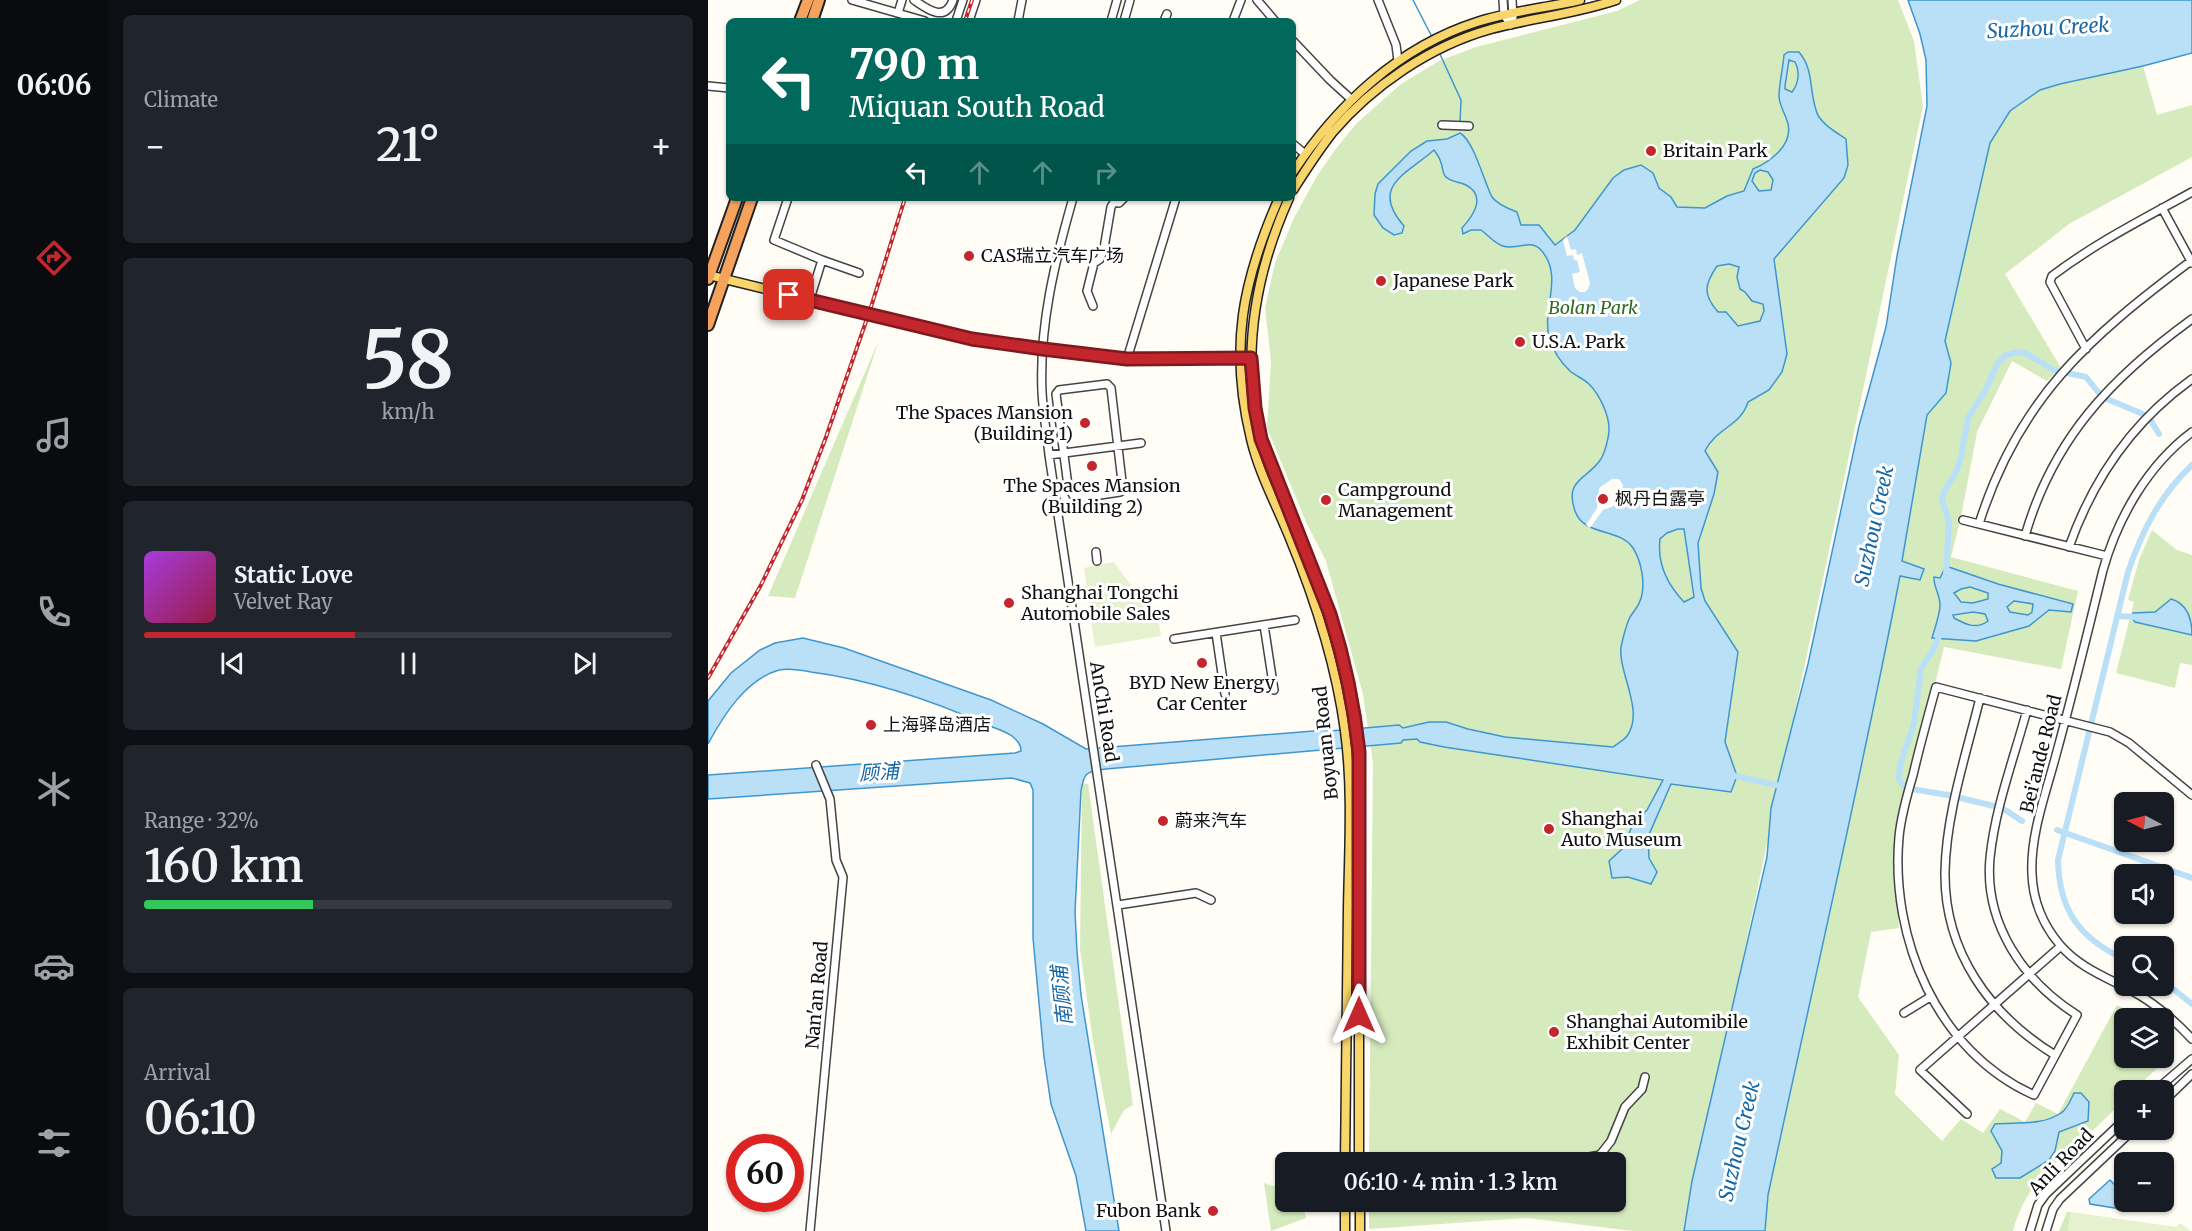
<!DOCTYPE html>
<html lang="en">
<head>
<meta charset="utf-8">
<style>
  body { margin:0; font-family:Merriweather,"Noto Sans SC",serif; background:#20242c; color:#f1f3f6; height:100vh; display:flex; flex-direction:column; font-size:22px; white-space:nowrap }
  * { box-sizing:border-box; margin:0 }
  p { font-size:20px; color:#9ea1a6 }
  .icon { flex:none; width:33px; height:33px; fill:none; stroke:currentColor; stroke-width:2; stroke-linecap:round; stroke-linejoin:round }
  .map { position:relative; flex:1; overflow:hidden }
  .sheet { display:flex; flex-direction:column; gap:15px; padding:15px; background:#0d0f14; width:600px }
  .sheet>* { flex:none }
  .top-card { position:absolute; left:18px; top:18px; width:570px; height:183px; border-radius:9px; box-shadow:0 2px 4px #0004; background:#00695c; color:#fff; overflow:hidden }
  .needle { width:39px; rotate:276deg }
  .tools { position:absolute; left:1406px; top:792px; display:grid; gap:12px }
  .tools a { display:grid; place-items:center; width:60px; height:60px; border-radius:9px; background:#171b24; box-shadow:0 2px 4px #0004; font-size:30px }
  .speed { position:absolute; left:18px; top:1134px; display:flex; gap:12px; font-size:30px; font-weight:700; text-align:center }
  .speed>* { display:grid; place-content:center; width:78px; height:78px; border-radius:50%; background:#171b24; box-shadow:0 2px 4px #0004; line-height:1 }
  .speed .limit { border:9px solid #d22; background:#fff; color:#111 }
  .pin { position:absolute; display:grid; place-items:center; width:51px; height:51px; color:#fff; margin:-26px; border-radius:12px; box-shadow:0 3px 9px #0006 }
  .me { position:absolute; width:66px; margin:-33px; rotate:0deg; stroke-linejoin:round; filter:drop-shadow(0 0 4px #0008) }
  .turn { display:flex; align-items:center; gap:21px; height:126px; padding:0 24px; font-size:27px }
  .turn .icon { width:78px; height:78px; stroke-width:2.5 }
  .turn b { display:block; font-size:42px; line-height:51px }
  .lanes { display:flex; align-items:center; height:57px; padding:0 24px; background:#0003; justify-content:center; gap:30px; direction:ltr }
  .lanes .off { opacity:.35 }
  .big { font-size:45px; font-weight:600; line-height:1.1 }
  .sheet .card { flex:1; display:flex; flex-direction:column; justify-content:center; gap:9px; min-width:0; padding:0 21px; border-radius:9px; background:#20242c }
  .sheet .dial { align-items:center; gap:0 }
  .dial b { font-size:78px; line-height:1 }
  .song { display:flex; align-items:center; gap:18px }
  .cover { width:72px; height:72px; border-radius:9px; background:linear-gradient(135deg,hsl(280 70% 55%),hsl(340 70% 35%)) }
  .played { height:6px; border-radius:3px; background:linear-gradient(90deg,#c4262e 40%,#363941 40%) }
  .keys { display:flex; justify-content:space-around; direction:ltr }
  .heat { display:flex; justify-content:space-between; align-items:center; font-size:33px; direction:ltr }
  .charge { height:9px; border-radius:4px; background:linear-gradient(90deg,#34c759 32%,#363941 0) }
  .trip { position:absolute; left:567px; top:1152px; width:351px; height:60px; border-radius:9px; background:#171b24; box-shadow:0 2px 4px #0004; font-weight:600; line-height:60px; text-align:center }
  main { display:flex; flex:1; min-height:0 }
  .tabs { display:flex; flex-direction:column; width:108px; justify-content:space-around; align-items:center; background:#090b0e; color:#9ea1a6 }
  .tabs .icon { width:42px; height:42px }
  .tabs .on { color:#c4262e }
  .tabs b { font-size:27px; color:#f1f3f6 }
  .map>svg:first-child { display:block }
  .green { fill:#d5ebbd }
  .pitch { fill:#e6f2cf }
  .water { fill:#b9e0f7; stroke:#3f96cf; stroke-width:1.5; fill-rule:evenodd }
  .pier { fill:#fffdf5 }
  .lines { fill:none; stroke-linecap:round; stroke-linejoin:round }
  .stream { stroke:#3f96cf; stroke-width:1.5 }
  .canal { stroke:#b9e0f7; stroke-width:6 }
  .minor-casing { stroke:#444; stroke-width:10 }
  .major-casing { stroke:#222; stroke-width:11 }
  .highway-casing { stroke:#222; stroke-width:14 }
  .minor { stroke:#fff; stroke-width:7 }
  .major { stroke:#f9d66b; stroke-width:8 }
  .highway { stroke:#f5a25d; stroke-width:10 }
  .rail-casing { stroke:#c4262e; stroke-width:4 }
  .rail { stroke:#fff; stroke-width:1.5; stroke-dasharray:4.5; stroke-linecap:butt }
  .route-casing { stroke:#7f191e; stroke-width:15 }
  .route { stroke:#c4262e; stroke-width:10 }
  .poi-dot { fill:#c4262e; stroke:#fff; stroke-width:2 }
  .labels { text-anchor:middle; stroke-width:6; stroke-linejoin:round; paint-order:stroke }
  .poi-label { font-size:18px; fill:#111; stroke:#fff; text-anchor:start }
  .park-label { font-size:18px; font-style:italic; fill:#2f6b1f; stroke:#fff }
  .street-label { font-size:18px; fill:#111; stroke:#fff }
  .water-label { font-size:20px; font-style:italic; fill:#1768a6; stroke:#fff }
</style>
</head>
<body>
<main>
<nav class="tabs">
<b>06:06</b>
<svg class="icon on" aria-label="directions" viewBox="0 0 24 24"><path d="M12 3l9 9-9 9-9-9zM9 14v-3h6M13 9l2 2-2 2"/></svg>
<svg class="icon" aria-label="music" viewBox="0 0 24 24"><path d="M9 18V5l10-2v13"/><circle cx="6" cy="18" r="3"/><circle cx="16" cy="16" r="3"/></svg>
<svg class="icon" aria-label="phone" viewBox="0 0 24 24"><path d="M5 4h4l2 5-3 2q2 4 5 5l2-3 5 2v4C11 20 4 13 5 4z"/></svg>
<svg class="icon" aria-label="climate" viewBox="0 0 24 24"><path d="M12 3v18M4 7l16 10M4 17L20 7"/></svg>
<svg class="icon" aria-label="car" viewBox="0 0 24 24"><path d="M5 17H2v-5l4-1 3-4h7l3 4 3 1v5h-3M9 17h6M6 11h13"/><circle cx="7" cy="17" r="2"/><circle cx="17" cy="17" r="2"/></svg>
<svg class="icon" aria-label="filters" viewBox="0 0 24 24"><path d="M4 7h16M4 17h16"/><circle cx="9" cy="7" r="2"/><circle cx="15" cy="17" r="2"/></svg>
</nav>
<section class="sheet">
<div class="card"><p>Climate</p>
<div class="heat"><a>−</a><b class="big">21°</b><a>+</a></div>
</div>
<div class="card dial"><b>58</b><p>km/h</p></div>
<div class="card">
<div class="song"><i class="cover"></i><div><b>Static Love</b><p>Velvet Ray</p></div></div>
<div class="played"></div>
<div class="keys"><svg class="icon" aria-label="previous" viewBox="0 0 24 24"><path d="M18 5L8 12l10 7zM5 5v14"/></svg><svg class="icon" aria-label="pause" viewBox="0 0 24 24"><path d="M8 5v14M16 5v14"/></svg><svg class="icon" aria-label="next" viewBox="0 0 24 24"><path d="M6 5l10 7-10 7zM19 5v14"/></svg></div>
</div>
<div class="card"><p>Range · 32%</p><b class="big">160 km</b><div class="charge"></div></div>
<div class="card"><p>Arrival</p><b class="big">06:10</b></div>
</section>
<div class="map">
<svg width="1484" height="1231" viewBox="0 0 1484 1231">
  <rect width="100%" height="100%" fill="#fffdf5"/>
  <path class="green" d="M932,0H1190L1206,41L1215,106L977,1231H925L819,1218L661,1229V1202H908V1162H661L665,763L655,694L618,561L598,522L559,428L563,361L557,308L567,263L586,218L609,176L627,150L648,124L693,84L731,61L768,47L909,11Z
    M1435,66L1449,115L1484,105V157L1361,224L1297,274L1353,368L1339,381L1304,361L1269,432L1253,517L1243,557L1370,591L1353,669L1236,647L1189,839L1186,871L1191,928L1163,932L1150,997L1191,1055L1187,1094L1234,1141L1253,1119L1275,1133L1292,1109L1317,1122L1328,1103L1350,1114L1409,1005L1432,1018H1416V1058H1455V1037L1459,1040L1461,1057L1426,1090H1416V1100C1405,1111 1394,1122 1382,1133C1347,1163 1317,1184 1305,1231H1057L1060,1195C1104,989 1152,783 1192,576L1212,580L1216,570L1194,562L1219,414L1234,398L1243,363L1237,342L1282,143L1302,111L1332,90L1352,84Z
    M171,340L87,598L60,596Z
    M1444,530L1469,550L1484,555V665L1472,663L1467,688L1408,673L1426,602L1420,600L1431,560Z
    M374,783L380,784L425,1105L416,1110L403,1134L385,1041L372,949Z
    M556,1183L577,1190L578,1202H594L598,1218L563,1231Z
    M1359,1212H1363L1360,1231H1351Z"/>
  <path class="pitch" d="M406,562L427,591L449,610L453,636L387,647L376,568Z
    M1363,1212L1468,1227L1472,1223L1483,1231H1360Z"/>
  <path class="water" d="M1200,0H1484V53L1435,66L1352,84L1332,90L1302,111L1282,143L1237,341L1243,363L1238,393L1219,415L1194,561L1216,569L1212,580L1192,576C1152,784 1104,989 1060,1195L1057,1231H976L984,1181L1059,857L1063,808L1100,664L1151,426L1178,327L1189,256L1219,106L1218,60L1212,34Z
    M1080,52H1091C1106,70 1101,89 1108,110C1111,123 1128,132 1138,139L1140,165L1136,178L1066,259L1079,354L1074,372L1061,390L1040,402C1033,426 1008,428 997,451L1010,472L1006,494L990,543L993,588L997,601L1030,652L1017,742L1029,776L1023,792L963,784L940,837L941,858L949,872L943,884L920,877L904,878L901,861L914,849L926,822L939,810L955,780L736,747L712,742L709,739L695,740L693,743L398,769C379,772 376,771 373,791L367,912L369,952L373,995L411,1231H378L368,1176L343,1104L336,1057L325,938V790L322,783L304,778L0,799V775L307,753L313,751C313,745 309,740 304,736C297,731 287,728 279,725C223,700 164,680 103,672C93,670 81,668 71,670C38,679 15,716 0,744V701L23,673L52,650L67,643L95,638L136,648L283,700L335,724L378,749L618,730L622,731L691,725L695,728L721,722H738L760,729L797,737L905,747C909,744 916,740 919,736C937,711 910,673 913,647C915,638 918,625 922,617C925,612 930,607 932,601C938,586 934,562 925,548C911,527 876,537 867,511C856,479 879,480 893,459C897,452 901,437 901,429C901,414 891,394 881,384C876,379 868,376 862,371C852,362 845,350 841,337C834,307 856,276 833,250C822,238 807,251 795,246C787,244 780,235 773,230H763L755,234L754,228C765,216 779,196 758,185C752,182 742,182 737,176C734,172 735,167 733,163C732,158 729,154 726,150C699,174 661,186 696,226L694,233L686,235L675,228L666,215L667,194L670,184L703,151L719,141L739,139L752,133C766,141 776,182 784,197C789,204 801,209 809,212L813,225H831L847,245L867,230L905,178L916,170L933,165L945,173L951,188L963,197L969,207L997,208L1019,196L1036,191L1045,169C1062,162 1085,145 1080,124C1078,115 1072,107 1071,97C1071,83 1075,69 1076,55ZM1081,60L1087,62C1092,71 1091,83 1084,92L1077,89V86ZM1052,170L1060,172L1065,180L1063,190L1051,191L1044,181L1047,173ZM1021,264L1031,267L1029,277L1032,289L1037,292L1044,301L1055,304L1056,311L1052,321L1030,326L1018,312H1010C995,295 996,285 1009,266ZM970,529H976L986,597L976,602C960,585 949,563 952,539L959,533Z
    M1238,566L1290,584L1365,604L1363,612L1341,610L1321,626L1268,641L1224,638C1227,628 1232,614 1232,605C1232,594 1225,586 1226,577L1232,578ZM1262,587L1280,593V599L1265,603L1253,602L1246,593L1253,589ZM1306,601L1325,604L1324,612L1320,615L1302,612L1299,607ZM1265,612L1277,614L1280,621C1268,630 1257,624 1246,618L1245,615Z
    M1463,599C1480,604 1484,619 1484,635L1427,622L1425,619V613L1447,612Z
    M1366,1093H1373L1381,1102L1380,1121L1351,1132L1347,1151L1341,1160L1312,1178H1288L1284,1169L1293,1163L1294,1151L1283,1131L1287,1124C1308,1122 1334,1126 1353,1113C1359,1110 1363,1099 1366,1093Z
    M1402,1180L1416,1194V1202H1423L1426,1205V1211L1382,1204L1381,1199Z"/>
  <path class="pier" d="M859,236L863,250L868,249L869,255L874,253L882,283L880,289L877,292H872L867,288L864,274L872,272L869,260H866L865,255L859,256L855,240Z
    M904,479H911L915,485L913,498L906,506L895,510L882,528L878,525L889,508L891,488Z"/>
  <g class="lines">
    <path class="stream" d="M705,0L724,37
      M731,52L753,100L752,123"/>
    <path class="canal" d="M1238,575L1241,522L1234,499L1237,490L1249,470L1253,457L1260,418L1277,391L1289,364L1298,355L1309,352L1317,353L1346,370L1378,377L1390,392L1399,399L1435,414L1443,421L1451,434
      M1409,616L1427,617
      M1233,632L1224,652L1213,668L1206,723L1192,765L1191,780L1198,788L1240,795L1286,806L1299,811L1314,821
      M1023,775L1077,787
      M1349,830L1484,878
      M1416,959C1371,938 1351,910 1350,860L1420,572C1434,531 1452,495 1484,465
      M1455,981L1484,1004"/>
    <defs>
      <path id="minor" d="M144,0L217,21
        M206,0C219,9 237,23 245,0
        M549,0L567,21
        M670,0L688,45L690,61
        M795,0L796,15L803,25
        M804,0L805,17
        M190,13L194,0
        M248,21L255,0
        M261,21L268,0
        M310,21L314,0
        M403,21L409,0
        M416,21L422,0
        M456,21L459,14
        M525,21L533,0
        M585,41L622,80L644,100
        M0,86L21,88
        M734,125L761,126
        M585,144L597,154
        M80,198L66,240L114,260L102,299
        M365,198C347,261 331,325 334,392C335,413 339,434 341,455L458,1231
        M1454,208L1484,263
        M114,260L151,273
        M385,306L379,291L386,263L392,259L396,248L403,207L406,202L411,203L416,198
        M1378,349L1342,282L1344,276C1389,242 1435,219 1484,192
        M419,359L468,198
        M399,384L403,388L415,490L412,492L372,498L365,495L360,486L348,394L351,390Z
        M1484,432C1440,465 1410,517 1395,570C1380,631 1365,693 1348,755C1338,793 1322,835 1324,874C1325,900 1335,925 1352,945C1372,968 1398,977 1424,991C1447,1003 1467,1021 1484,1039
        M341,455L433,443
        M1255,520L1399,556
        M1271,524C1310,399 1381,337 1483,261
        M1317,536C1345,438 1404,377 1484,319
        M1361,547C1385,479 1425,421 1484,379
        M388,552L389,561
        M556,625L566,690
        M508,633L517,694
        M466,639L587,620
        M1272,698C1258,755 1238,814 1237,872C1236,952 1282,1015 1347,1055
        M1319,710C1306,758 1287,808 1282,858C1276,923 1315,981 1369,1015L1326,1095C1229,1052 1182,938 1191,837C1193,816 1199,795 1205,775C1212,745 1220,716 1228,687L1402,732L1421,743L1484,795
        M410,905L488,893L503,900
        M1196,1013L1222,997
        M1448,1090L1484,1059
        M1455,1102L1484,1074
        M1259,1114L1212,1070L1353,946
        M874,1162L876,1158L892,1155L903,1141L917,1107L934,1089L937,1077
        M102,1231L135,877L128,860L122,799L108,765
        M1322,1231L1330,1205L1338,1194L1416,1120
        M1338,1231L1345,1209L1352,1199L1425,1130"/>
      <path id="major" d="M585,172C630,104 691,47 769,22C802,11 838,8 872,0
        M585,190C597,171 610,151 624,133C664,86 722,46 783,29C824,18 867,14 908,0
        M571,198C534,282 521,348 543,439C551,473 568,504 581,536C607,599 628,663 637,731C645,790 641,850 640,909C639,994 638,1078 637,1162
        M581,198C547,274 533,355 552,437C556,454 565,471 572,488C585,520 599,552 611,584C632,638 644,694 651,752V1162
        M0,275L264,339L397,357L536,358
        M652,1202V1231
        M637,1231V1202"/>
      <path id="highway" d="M92,21L100,0
        M104,21L111,0
        M0,279L29,198
        M0,325L44,198"/>
    </defs>
    <use href="#minor" class="minor-casing"/>
    <use href="#major" class="major-casing"/>
    <use href="#highway" class="highway-casing"/>
    <use href="#minor" class="minor"/>
    <use href="#major" class="major"/>
    <use href="#highway" class="highway"/>
    <defs>
      <path id="rail" d="M257,21L264,0
        M0,678L53,585L94,500L118,437L163,307L197,198"/>
    </defs>
    <use href="#rail" class="rail-casing"/>
    <use href="#rail" class="rail"/>
  </g>
  <g class="lines">
    <defs>
      <path id="route" d="M81,295L264,339L335,349L419,359L543,358L547,408L553,439L622,614C636,658 646,705 651,752V1015"/>
    </defs>
    <use href="#route" class="route-casing"/>
    <use href="#route" class="route"/>
  </g>
  <g class="poi-dot">
    <circle cx="943" cy="151" r="6"/>
    <circle cx="261" cy="256" r="6"/>
    <circle cx="673" cy="281" r="6"/>
    <circle cx="812" cy="342" r="6"/>
    <circle cx="377" cy="423" r="6"/>
    <circle cx="384" cy="466" r="6"/>
    <circle cx="895" cy="499" r="6"/>
    <circle cx="618" cy="500" r="6"/>
    <circle cx="301" cy="603" r="6"/>
    <circle cx="494" cy="663" r="6"/>
    <circle cx="163" cy="725" r="6"/>
    <circle cx="455" cy="821" r="6"/>
    <circle cx="841" cy="829" r="6"/>
    <circle cx="846" cy="1032" r="6"/>
    <circle cx="505" cy="1211" r="6"/>
  </g>
  <g class="labels">
    <g class="poi-label">
      <text x="955" y="157">Britain Park</text>
      <text x="273" y="262">CAS瑞立汽车广场</text>
      <text x="685" y="287">Japanese Park</text>
      <text x="824" y="348">U.S.A. Park</text>
      <text x="365" y="419" text-anchor="end">The Spaces Mansion<tspan x="365" dy="21">(Building 1)</tspan></text>
      <text x="384" y="492" text-anchor="middle">The Spaces Mansion<tspan x="384" dy="21">(Building 2)</tspan></text>
      <text x="630" y="496">Campground<tspan x="630" dy="21">Management</tspan></text>
      <text x="907" y="505">枫丹白露亭</text>
      <text x="313" y="599">Shanghai Tongchi<tspan x="313" dy="21">Automobile Sales</tspan></text>
      <text x="494" y="689" text-anchor="middle">BYD New Energy<tspan x="494" dy="21">Car Center</tspan></text>
      <text x="175" y="731">上海驿岛酒店</text>
      <text x="853" y="825">Shanghai<tspan x="853" dy="21">Auto Museum</tspan></text>
      <text x="467" y="827">蔚来汽车</text>
      <text x="858" y="1028">Shanghai Automibile<tspan x="858" dy="21">Exhibit Center</tspan></text>
      <text x="493" y="1217" text-anchor="end">Fubon Bank</text>
    </g>
    <g class="park-label">
      <text x="885" y="314">Bolan Park</text>
    </g>
    <g class="street-label">
      <text transform="translate(396 712) rotate(81)" y="6">AnChi Road</text>
      <text transform="translate(618 743) rotate(-96)" y="6">Boyuan Road</text>
      <text transform="translate(1333 754) rotate(-76)" y="6">Bei'ande Road</text>
      <text transform="translate(109 995) rotate(-85)" y="6">Nan'an Road</text>
      <text transform="translate(1353 1162) rotate(-46)" y="6">Anli Road</text>
    </g>
    <g class="water-label">
      <text transform="translate(1340 28) rotate(-3)" y="7">Suzhou Creek</text>
      <text transform="translate(1166 526) rotate(-78)" y="7">Suzhou Creek</text>
      <text transform="translate(171 772) rotate(-4)" y="7">顾浦</text>
      <text transform="translate(354 996) rotate(-96)" y="7">南顾浦</text>
      <text transform="translate(1031 1141) rotate(-77)" y="7">Suzhou Creek</text>
    </g>
  </g>
</svg>
<div class="tools">
<a><svg class="needle" viewBox="-14 -14 28 28"><path d="M0-13l5 13h-10z" fill="#e53935"/><path d="M0 13l5-13h-10z" fill="#9ea1a6"/></svg></a>
<a><svg class="icon" aria-label="sound" viewBox="0 0 24 24"><path d="M4 9h4l5-4v14l-5-4H4zM17 9q2 3 0 6"/></svg></a>
<a><svg class="icon" aria-label="search" viewBox="0 0 24 24"><circle cx="10" cy="10" r="6"/><path d="M15 15l6 6"/></svg></a>
<a><svg class="icon" aria-label="layers" viewBox="0 0 24 24"><path d="M12 4l9 5-9 5-9-5zM3 14l9 5 9-5"/></svg></a>
<a>+</a>
<a>−</a>
</div>
<div class="speed"><div class="limit">60</div></div>
<div class="pin" style="left:81px;top:295px;background:#d93025"><svg class="icon" aria-label="arrive" viewBox="0 0 24 24"><path d="M6 21V4h12l-3 4 3 4H6"/></svg></div>
<svg class="me" style="left:651px;top:1015px" viewBox="-20 -20 40 40"><path d="M0-17L14 15 0 8-14 15z" fill="#c4262e" stroke="#fff" stroke-width="4"/></svg>
<div class="trip">06:10 · 4 min · 1.3 km</div>
<div class="top-card">
<div class="turn"><svg class="icon" aria-label="left" viewBox="0 0 24 24"><path d="M17 20v-9H6M10 6l-5 5 5 5"/></svg><div><b>790 m</b>Miquan South Road</div></div>
<div class="lanes"><svg class="icon" aria-label="left" viewBox="0 0 24 24"><path d="M17 20v-9H6M10 6l-5 5 5 5"/></svg><svg class="icon off" aria-label="ahead" viewBox="0 0 24 24"><path d="M12 20V5M6 11l6-6 6 6"/></svg><svg class="icon off" aria-label="ahead" viewBox="0 0 24 24"><path d="M12 20V5M6 11l6-6 6 6"/></svg><svg class="icon off" aria-label="right" viewBox="0 0 24 24"><path d="M7 20v-9h11M14 6l5 5-5 5"/></svg></div>
</div>
</div>
</main>
</body>
</html>
